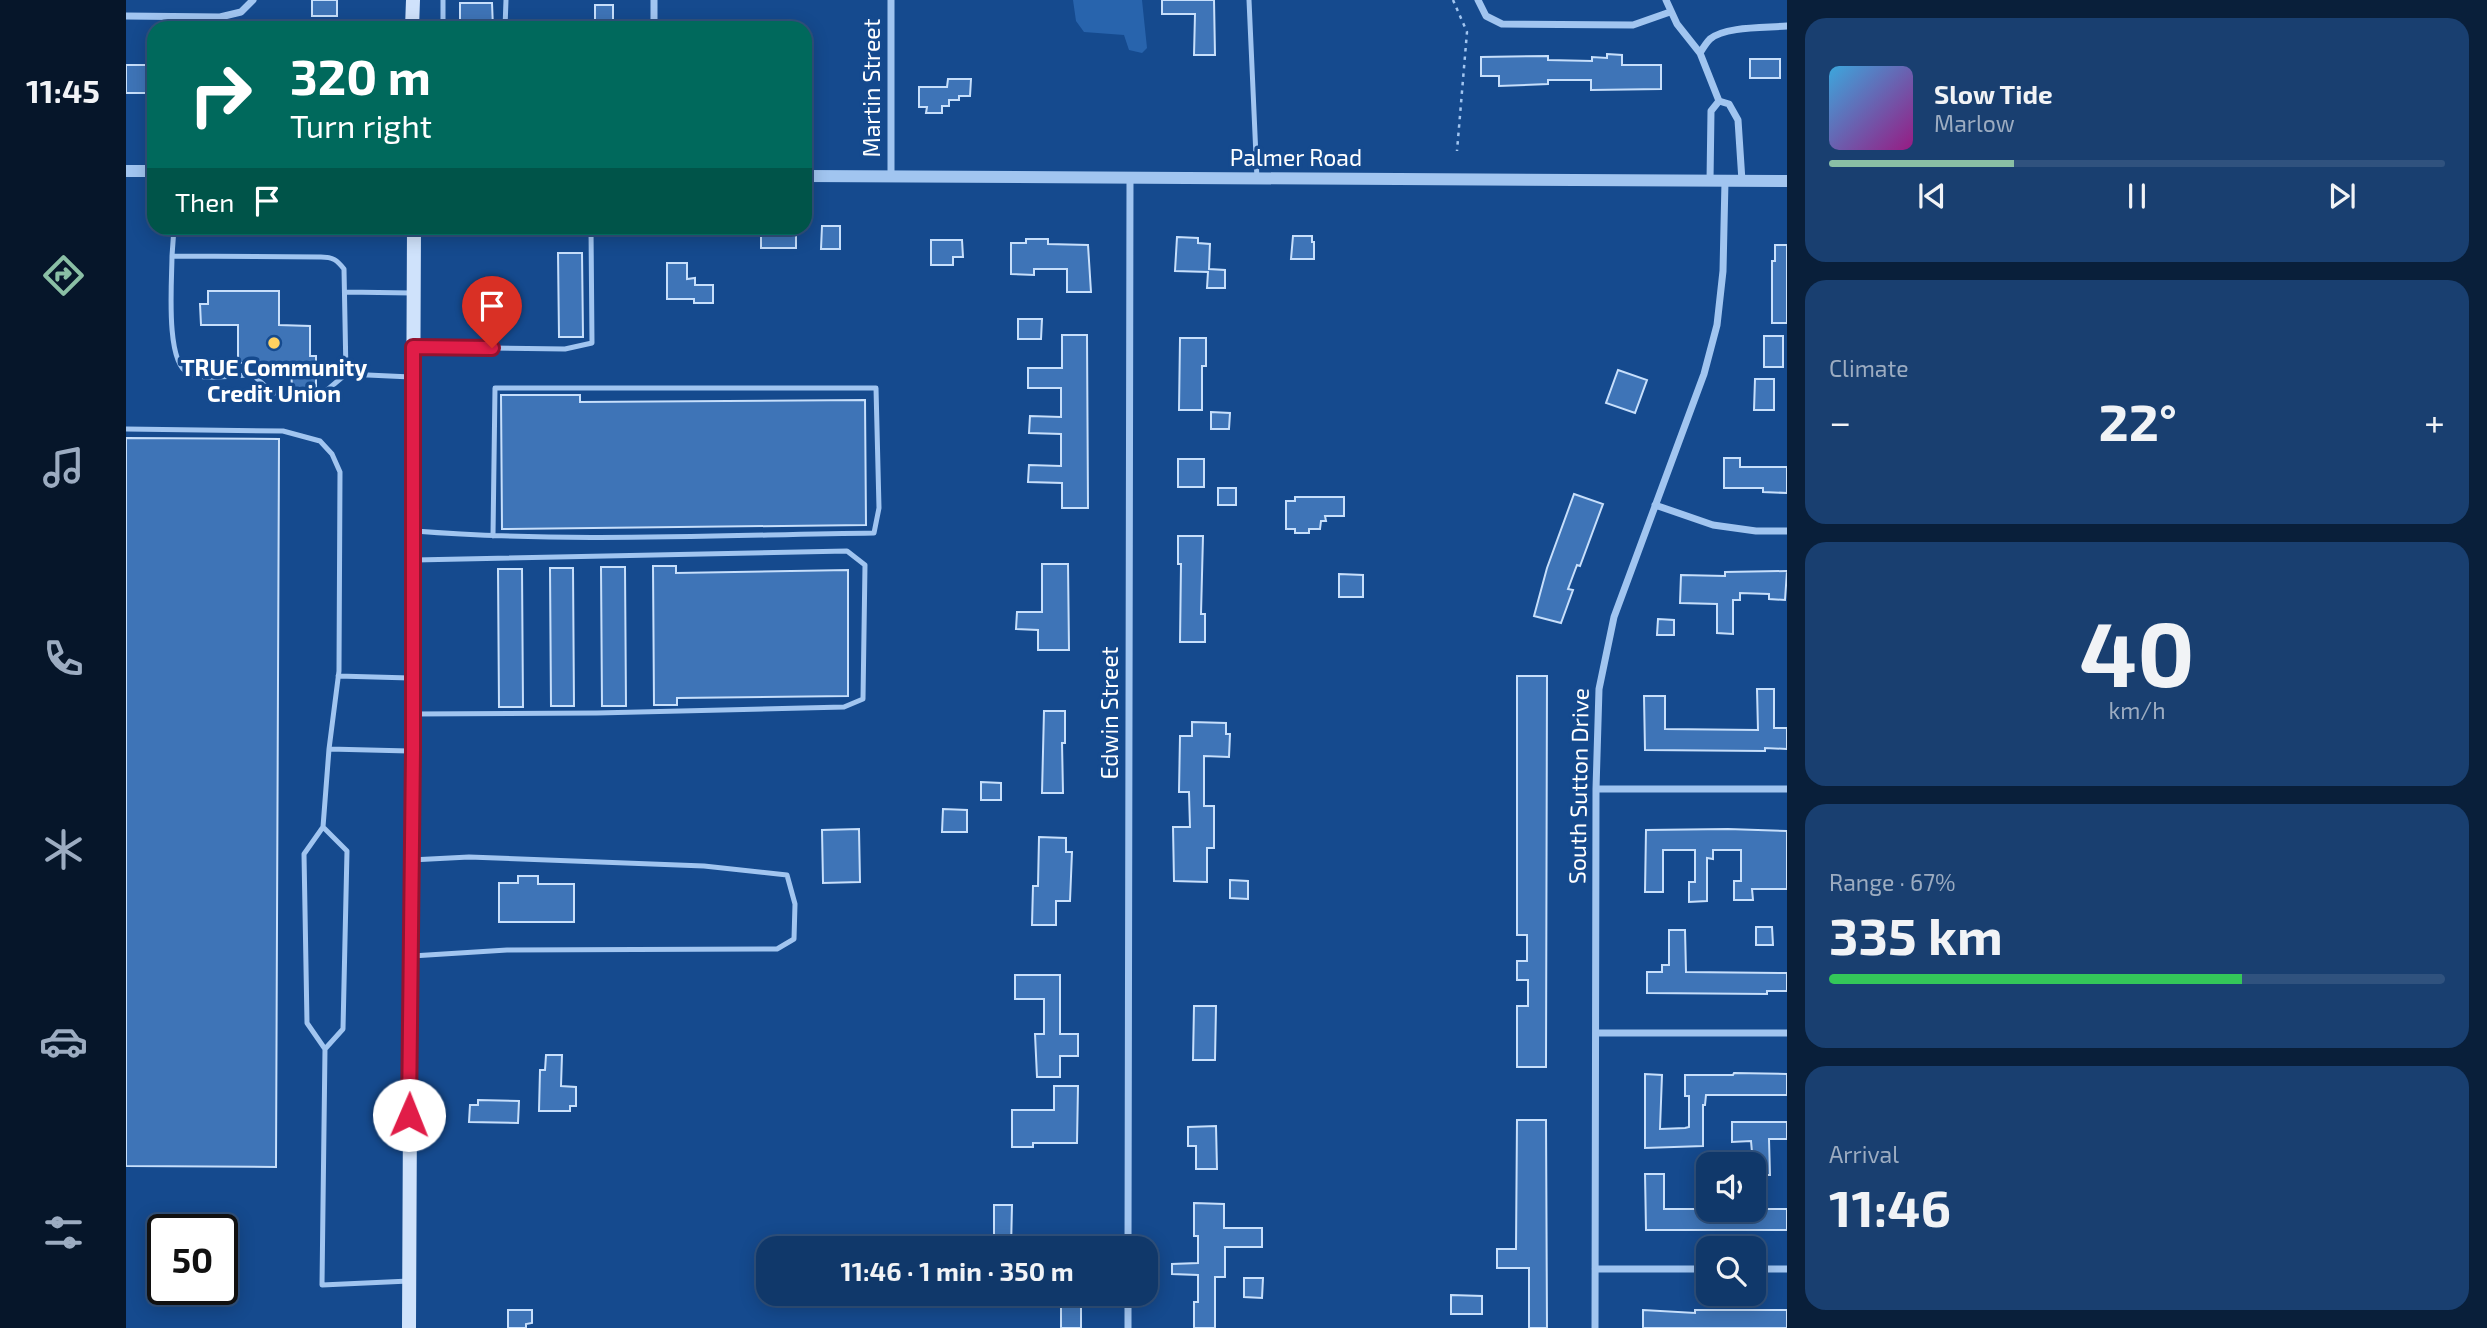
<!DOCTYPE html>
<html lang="en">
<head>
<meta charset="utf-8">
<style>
  body { margin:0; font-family:"Exo 2",sans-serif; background:#193f70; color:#f1f3f6; height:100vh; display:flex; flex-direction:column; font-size:26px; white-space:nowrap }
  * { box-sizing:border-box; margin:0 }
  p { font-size:23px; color:#9cacc1 }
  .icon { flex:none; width:38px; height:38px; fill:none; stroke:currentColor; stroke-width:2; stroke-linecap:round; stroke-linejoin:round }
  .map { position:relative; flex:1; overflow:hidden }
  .side { display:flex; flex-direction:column; gap:18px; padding:18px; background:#091f3a; width:700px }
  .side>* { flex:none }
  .guide { position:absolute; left:21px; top:21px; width:665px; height:214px; border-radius:21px; box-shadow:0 4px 18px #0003,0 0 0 2px #30527e; background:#00695c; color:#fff; overflow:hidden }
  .tools { position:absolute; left:1570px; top:1152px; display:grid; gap:14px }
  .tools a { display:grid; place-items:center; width:70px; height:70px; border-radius:14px; background:#10386a; box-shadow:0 4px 18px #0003,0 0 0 2px #30527e; font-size:35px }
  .speed { position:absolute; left:21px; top:1214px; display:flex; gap:14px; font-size:35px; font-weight:700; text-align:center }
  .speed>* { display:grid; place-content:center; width:91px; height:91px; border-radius:50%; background:#10386a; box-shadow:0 4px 18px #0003,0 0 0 2px #30527e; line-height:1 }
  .speed .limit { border:4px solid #111; border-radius:10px; background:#fff; color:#111 }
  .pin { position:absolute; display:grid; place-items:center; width:60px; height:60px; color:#fff; margin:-72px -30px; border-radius:50% 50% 50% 0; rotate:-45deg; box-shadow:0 0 7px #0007 }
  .pin .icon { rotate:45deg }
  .me { position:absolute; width:77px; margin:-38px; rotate:1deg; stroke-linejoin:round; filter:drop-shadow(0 0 5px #0008) }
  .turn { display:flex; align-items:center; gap:24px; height:147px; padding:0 28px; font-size:32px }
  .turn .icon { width:91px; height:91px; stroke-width:2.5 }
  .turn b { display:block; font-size:49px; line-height:60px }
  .then { display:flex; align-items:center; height:66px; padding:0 28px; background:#0003; gap:14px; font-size:26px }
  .big { font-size:52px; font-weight:700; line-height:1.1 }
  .side .widget { flex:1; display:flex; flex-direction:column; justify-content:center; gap:10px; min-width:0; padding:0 24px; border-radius:21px; background:#193f70 }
  .side .dial { align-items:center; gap:0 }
  .dial b { font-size:91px; line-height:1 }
  .song { display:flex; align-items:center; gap:21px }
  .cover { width:84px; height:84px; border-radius:10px; background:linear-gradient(135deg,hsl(200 70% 55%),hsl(310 70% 35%)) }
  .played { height:7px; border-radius:4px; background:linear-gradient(90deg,#8abfa5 30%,#30527e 30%) }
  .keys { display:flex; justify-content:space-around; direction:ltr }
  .heat { display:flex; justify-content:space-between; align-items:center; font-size:38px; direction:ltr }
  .charge { height:10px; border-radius:5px; background:linear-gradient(90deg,#34c759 67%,#30527e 0) }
  .trip { position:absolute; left:630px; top:1236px; width:402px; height:70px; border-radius:21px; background:#10386a; box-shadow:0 4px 18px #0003,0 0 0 2px #30527e; font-weight:700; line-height:70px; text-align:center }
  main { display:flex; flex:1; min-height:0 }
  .tab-bar { display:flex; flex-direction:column; width:126px; justify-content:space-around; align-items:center; background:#06162a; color:#9cacc1 }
  .tab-bar .icon { width:49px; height:49px }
  .tab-bar .current { color:#8abfa5 }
  .tab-bar b { font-size:32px; color:#f1f3f6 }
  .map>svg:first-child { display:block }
  .green { fill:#2864ad }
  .building { fill:#3e74b7; stroke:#c7dffb; stroke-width:2 }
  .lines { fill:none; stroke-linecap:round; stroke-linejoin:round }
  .path { stroke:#a1c5f0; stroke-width:2.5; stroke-dasharray:3.5 5; stroke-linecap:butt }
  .service { stroke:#a1c5f0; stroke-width:5 }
  .minor { stroke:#a1c5f0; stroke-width:7 }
  .tertiary { stroke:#a1c5f0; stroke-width:12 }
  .secondary { stroke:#cfe2fb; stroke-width:14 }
  .route-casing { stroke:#92132f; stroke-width:18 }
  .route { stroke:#e11d48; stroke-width:12 }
  .poi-dot { fill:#ffd160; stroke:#154a8e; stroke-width:2.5 }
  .labels { text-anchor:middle; stroke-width:7; stroke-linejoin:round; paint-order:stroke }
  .street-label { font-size:23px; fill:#fff; stroke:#154a8e }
  .poi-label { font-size:23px; font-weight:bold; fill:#fff; stroke:#154a8e }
</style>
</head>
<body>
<main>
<nav class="tab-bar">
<b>11:45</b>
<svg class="icon current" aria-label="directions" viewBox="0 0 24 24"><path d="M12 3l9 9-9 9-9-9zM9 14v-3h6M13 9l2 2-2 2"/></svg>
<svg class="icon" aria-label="music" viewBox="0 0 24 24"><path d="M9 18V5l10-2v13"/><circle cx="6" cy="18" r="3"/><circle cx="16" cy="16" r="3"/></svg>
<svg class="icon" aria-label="phone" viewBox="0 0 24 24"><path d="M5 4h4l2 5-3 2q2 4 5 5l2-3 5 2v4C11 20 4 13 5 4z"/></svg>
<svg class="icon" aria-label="climate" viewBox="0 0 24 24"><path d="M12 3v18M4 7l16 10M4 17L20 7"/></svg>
<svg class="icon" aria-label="car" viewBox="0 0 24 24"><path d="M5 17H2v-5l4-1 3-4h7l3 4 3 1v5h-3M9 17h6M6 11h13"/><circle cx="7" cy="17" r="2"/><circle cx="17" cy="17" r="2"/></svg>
<svg class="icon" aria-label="filters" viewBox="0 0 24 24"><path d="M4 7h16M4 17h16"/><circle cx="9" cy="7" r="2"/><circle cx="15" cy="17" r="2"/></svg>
</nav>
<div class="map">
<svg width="1661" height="1328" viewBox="0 0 1661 1328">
  <rect width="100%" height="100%" fill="#154a8e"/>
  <path class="green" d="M947,0H1016L1021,48L1016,53L1003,50L998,35L958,32L950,21Z"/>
  <path class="building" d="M186,0H211V16H186Z
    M1036,0H1088L1089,55H1068L1069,14H1036Z
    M334,3H366L367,28H334Z
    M469,5H487V21H469Z
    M1481,54L1496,55V65H1535V89L1465,90V80H1422V84L1373,86V76H1355V57L1422,56V60L1466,61V57L1481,58Z
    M1624,59H1654V78H1624Z
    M0,65H24V93H0Z
    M822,79H845L844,96H833V100H823V106H816V113H800L801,107H793V87H821Z
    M696,226H714V249H695Z
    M635,228H670V248H635Z
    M1167,236H1186V242H1188V259H1165Z
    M1051,237L1072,238V243L1084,244L1083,269L1099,270V288H1081L1082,272L1049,271Z
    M900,239H922V244L962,245L965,292H941V269H908V275L885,274V243H900Z
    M805,240H836L837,257H827V265H805Z
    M1649,245H1661V323H1646V261H1649Z
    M432,253H456L457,337H433Z
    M541,263H561V279L569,278V285H587V303H568V299H541Z
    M82,291H153V325L184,326V356H190V391H166L165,363H112V325H75L74,304H82Z
    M892,319H916L915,339H892Z
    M936,335H961L962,508H936V483L902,482L903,465L935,466V434L903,433L904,416L935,417V388H902V368H936Z
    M1638,336H1657V367H1638Z
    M1054,338H1080V366H1076V410H1053Z
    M1492,370L1521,380L1509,413L1480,403Z
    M1629,379H1648V410H1628Z
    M375,395H454V402L739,400L740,525L376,529Z
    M1085,412L1104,413L1103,429H1085Z
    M0,438L153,439L150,1167L0,1166Z
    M1598,458H1614V467H1661V493L1637,492V488H1598Z
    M1052,459H1078V487H1052Z
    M1092,488H1110V505H1092Z
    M1448,494L1477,504L1454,566L1451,565L1442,589L1447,590L1435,623L1408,616L1421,568Z
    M1169,497H1218V516H1199L1200,521H1195L1194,529H1183V533H1169V529H1160V501H1169Z
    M1052,536H1077L1075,614H1079V642H1054L1055,564H1052Z
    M916,564H942L943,650H912V630L890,629L891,612H916Z
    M527,566H550V573L722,570V696L551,698V705H528Z
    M475,567H499L500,706H476Z
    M424,568H447L448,706H425Z
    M372,569H396L397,707H373Z
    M1661,571L1659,600L1643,599V594L1614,593V600H1607V634L1591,633V604L1554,603L1555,575L1599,576V572Z
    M1213,574L1237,575V597H1213Z
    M1532,619L1548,620V635H1531Z
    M1391,676H1421L1420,1067H1391V1006H1402V980H1391V961H1401V935H1391Z
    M1631,689H1648V728H1661V749L1639,748V751L1519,750L1518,696H1539V729L1632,730Z
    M918,711H939V743H936L937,793H916Z
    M1066,722L1100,723V734H1104L1103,757L1078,756V806H1088V848H1081V882L1048,881L1047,827H1064L1063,792H1053L1054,736H1066Z
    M855,782L875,783V800H855Z
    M817,809L841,810V832H816Z
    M733,829L734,882L697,883L696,830Z
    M1602,829L1661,831V889H1626L1627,900H1608V881H1615V850H1587V859L1581,858V901L1563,902V882H1569V850H1537V892H1519L1520,830Z
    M913,837L940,838V852H946L944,901H930V925H906L907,886H912Z
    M392,876H412V884H448V922H373V883H392Z
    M1104,880L1122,881V899L1104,898Z
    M1630,927H1646L1647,945H1630Z
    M1543,930H1559L1560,972L1661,973V991H1641V994L1521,993V972H1536V965H1543Z
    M889,975H934V1034H952V1056H934V1077H911L909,1034H918V999H889Z
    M1068,1006H1090L1089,1060H1067Z
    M420,1055H436L435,1086L450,1087V1106H444V1111H413L414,1070H419Z
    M1608,1073L1661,1074V1095H1580L1579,1105H1577V1146L1519,1148V1074L1536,1075L1534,1129L1559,1128L1563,1127V1096H1559V1075H1607Z
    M928,1086H952L951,1143H907V1147H886V1110H928Z
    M352,1100L393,1101L392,1123L343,1122L344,1105H352Z
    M1391,1120H1420L1421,1328H1403V1268H1371V1249H1390Z
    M1606,1122H1661V1139H1643L1644,1175H1628L1625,1141L1606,1142Z
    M1090,1126L1091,1169H1070V1146H1062V1127Z
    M1519,1174H1538V1209H1661V1230H1520Z
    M1068,1203L1098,1204V1228H1136V1247H1099V1277H1089V1328H1068V1302H1072V1275L1046,1274V1264L1072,1263V1236H1068Z
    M868,1205H886L885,1248H868Z
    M891,1236H933V1248H891Z
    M1118,1278H1137L1136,1298L1118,1297Z
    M1325,1295L1356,1296V1314H1325Z
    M935,1304H955V1328H935Z
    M382,1310H406V1323L400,1324V1328H382Z
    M1517,1310L1569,1313V1310H1661V1328H1517Z"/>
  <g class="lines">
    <path class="path" d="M1327,0L1341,32L1331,151"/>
    <path class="service" d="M1123,0L1131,179
      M317,28V0
      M379,28L380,0
      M48,228L46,256L195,257C207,257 211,260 218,269L220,374
      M46,256C46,279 39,362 62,373C79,381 108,375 127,375L146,392L162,396L183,397L194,396L220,374L285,377
      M219,292L286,293
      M290,347L439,349L466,343L465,228
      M0,429L157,431L194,441L206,454L214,472L213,671L203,749L197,827
      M289,531C442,543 595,535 748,533L753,508L750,388H369L367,536
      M212,676L284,678
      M287,714L471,713L718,707L737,699L739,565L721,551L289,560
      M203,749L283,751
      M285,860L343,857L578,866L661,875L669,904L668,939L651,949L381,950L286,956
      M199,1049L217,1029L221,851L197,827L178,854L181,1023L199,1049L196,1285L283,1281"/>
    <path class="minor" d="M1352,0L1360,16L1376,24L1507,25L1544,12
      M1540,0L1551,24L1574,53L1593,101
      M0,16L94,17L115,12L127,0
      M528,28V0
      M1574,53C1577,48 1580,43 1584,39C1599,26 1641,28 1661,26
      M1593,101L1603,104L1612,120L1616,181
      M765,177V0
      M1584,181L1585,111L1593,101
      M1529,505L1587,525L1630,531H1661
      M1470,789H1661
      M1470,1033H1661
      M1002,1248L1004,178
      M1469,1269H1582
      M1628,1269H1661
      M1002,1328V1293
      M1469,1328L1470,789L1473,689L1488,617L1578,374L1591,325L1597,271L1599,181"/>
    <path class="tertiary" d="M0,171H28
      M679,176L1661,181"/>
    <path class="secondary" d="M286,28L287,0
      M283,1328L288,228"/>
  </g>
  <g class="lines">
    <defs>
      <path id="route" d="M283,1115L287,751V347L366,348"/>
    </defs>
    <use href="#route" class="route-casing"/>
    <use href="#route" class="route"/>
  </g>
  <circle class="poi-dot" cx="148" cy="343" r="7"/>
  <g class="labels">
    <g class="street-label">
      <text transform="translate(746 88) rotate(-90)" y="8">Martin Street</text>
      <text x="1170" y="166">Palmer Road</text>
      <text transform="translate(984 713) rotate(-90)" y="8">Edwin Street</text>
      <text transform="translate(1453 786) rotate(-89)" y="8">South Sutton Drive</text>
    </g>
    <g class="poi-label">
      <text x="148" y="376">TRUE Community<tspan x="148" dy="26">Credit Union</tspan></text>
    </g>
  </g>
</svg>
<div class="tools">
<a><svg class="icon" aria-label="sound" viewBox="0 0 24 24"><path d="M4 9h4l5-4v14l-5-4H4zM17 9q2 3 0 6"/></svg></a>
<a><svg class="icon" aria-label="search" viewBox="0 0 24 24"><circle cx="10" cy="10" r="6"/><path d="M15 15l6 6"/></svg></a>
</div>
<div class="speed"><div class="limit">50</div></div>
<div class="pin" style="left:366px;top:348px;background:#d93025"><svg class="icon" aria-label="arrive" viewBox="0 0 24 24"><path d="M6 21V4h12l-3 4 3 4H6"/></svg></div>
<svg class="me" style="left:283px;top:1115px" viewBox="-20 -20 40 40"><circle r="19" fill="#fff"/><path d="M0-13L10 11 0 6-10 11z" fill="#e11d48"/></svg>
<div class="trip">11:46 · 1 min · 350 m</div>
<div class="guide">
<div class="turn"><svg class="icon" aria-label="right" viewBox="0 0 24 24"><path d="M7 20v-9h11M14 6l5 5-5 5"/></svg><div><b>320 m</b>Turn right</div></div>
<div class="then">Then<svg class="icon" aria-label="arrive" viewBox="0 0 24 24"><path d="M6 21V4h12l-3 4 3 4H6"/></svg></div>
</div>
</div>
<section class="side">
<div class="widget">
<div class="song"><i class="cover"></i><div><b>Slow Tide</b><p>Marlow</p></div></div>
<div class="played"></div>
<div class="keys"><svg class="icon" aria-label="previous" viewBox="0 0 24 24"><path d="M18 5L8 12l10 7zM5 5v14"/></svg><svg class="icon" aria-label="pause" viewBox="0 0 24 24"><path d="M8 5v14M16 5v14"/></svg><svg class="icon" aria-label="next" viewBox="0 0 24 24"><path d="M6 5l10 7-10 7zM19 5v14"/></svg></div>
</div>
<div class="widget"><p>Climate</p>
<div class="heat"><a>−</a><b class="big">22°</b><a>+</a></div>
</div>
<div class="widget dial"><b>40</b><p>km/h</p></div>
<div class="widget"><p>Range · 67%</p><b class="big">335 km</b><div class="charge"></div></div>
<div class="widget"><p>Arrival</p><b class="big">11:46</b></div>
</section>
</main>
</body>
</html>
